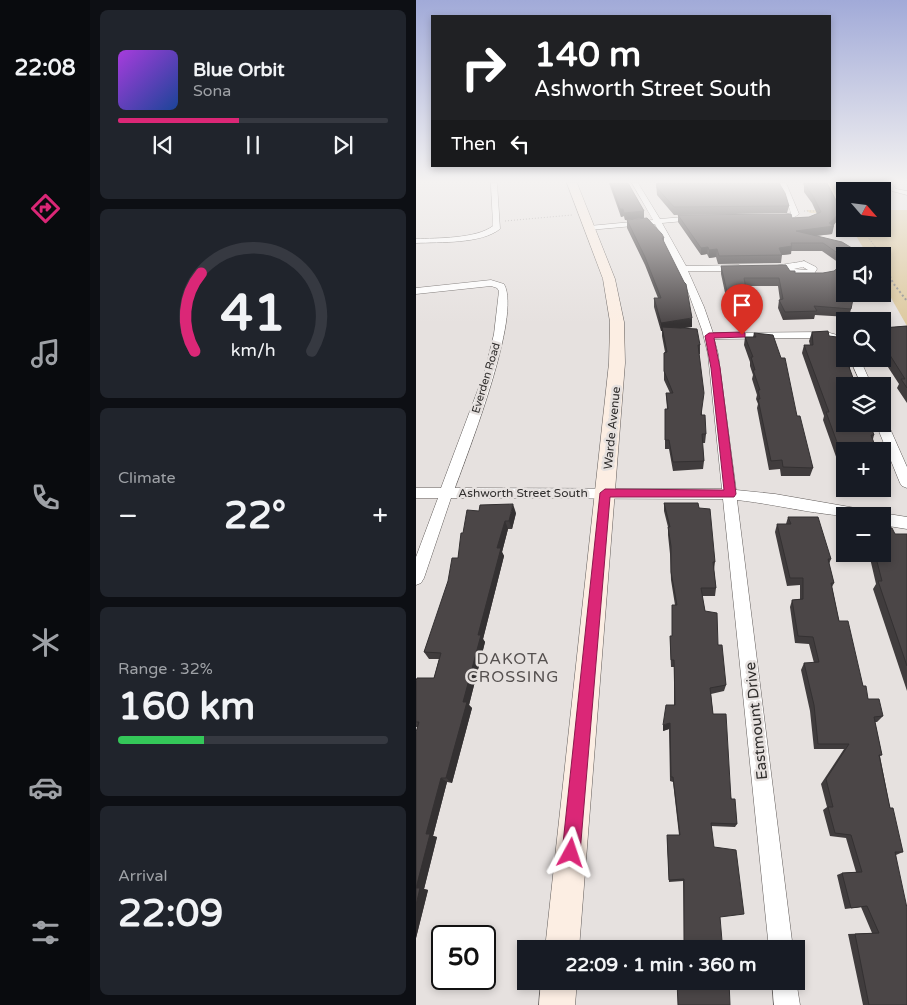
<!DOCTYPE html>
<meta charset="utf-8">
<style>
body{margin:0;font-family:"Varela Round",sans-serif;background:#20242c;color:#f1f3f6;height:100vh;display:flex;flex-direction:column;font-size:19px;white-space:nowrap}
*{box-sizing:border-box;margin:0}
p{font-size:16px;color:#9ea1a6}
.icon{flex:none;width:28px;height:28px;fill:none;stroke:currentColor;stroke-width:2;stroke-linecap:round;stroke-linejoin:round}
.map{position:relative;flex:1;overflow:hidden}
.drawer{display:flex;flex-direction:column;gap:10px;padding:10px;background:#0d0f14;width:326px}
.drawer>*{flex:none}
.hud{position:absolute;left:15px;top:15px;width:400px;height:152px;border-radius:0px;box-shadow:0 2px 8px #0003;background:#202124;color:#fff;overflow:hidden}
.needle{width:32px;rotate:118deg}
.controls{position:absolute;left:420px;top:182px;display:grid;gap:10px}
.controls a{display:grid;place-items:center;width:55px;height:55px;border-radius:0px;background:#171b24;box-shadow:0 2px 8px #0003;font-size:25px}
.speed{position:absolute;left:15px;top:925px;display:flex;gap:10px;font-size:25px;font-weight:700;text-align:center}
.speed>*{display:grid;place-content:center;width:65px;height:65px;border-radius:50%;background:#171b24;box-shadow:0 2px 8px #0003;line-height:1}
.speed .limit{border:2px solid #111;border-radius:8px;background:#fff;color:#111}
.pin{position:absolute;display:grid;place-items:center;width:42px;height:42px;color:#fff;margin:-51px -21px;border-radius:50% 50% 50% 0;rotate:-45deg;box-shadow:0 0 5px #0007}
.pin .icon{rotate:45deg}
.me{position:absolute;width:55px;margin:-28px;rotate:5deg;stroke-linejoin:round;filter:drop-shadow(0 0 4px #0008)}
.turn{display:flex;align-items:center;gap:18px;height:105px;padding:0 20px;font-size:22px}
.turn .icon{width:65px;height:65px;stroke-width:2.5}
.turn b{display:block;font-size:35px;line-height:42px}
.then{display:flex;align-items:center;height:48px;padding:0 20px;background:#0003;gap:10px;font-size:19px}
.big{font-size:38px;font-weight:800;line-height:1.1}
.drawer .card{flex:1;display:flex;flex-direction:column;justify-content:center;gap:8px;min-width:0;padding:0 18px;border-radius:8px;background:#20242c}
.drawer .dial{align-items:center;gap:0}
.dial svg{height:130px;overflow:visible;fill:none;stroke:#363941;stroke-width:7;stroke-linecap:round;text-anchor:middle}
.dial text{fill:#f1f3f6;stroke:none}
.song{display:flex;align-items:center;gap:15px}
.cover{width:60px;height:60px;border-radius:8px;background:linear-gradient(135deg,hsl(280 70% 55%),hsl(220 70% 35%))}
.played{height:5px;border-radius:2px;background:linear-gradient(90deg,#db2777 45%,#363941 45%)}
.keys{display:flex;justify-content:space-around;direction:ltr}
.heat{display:flex;justify-content:space-between;align-items:center;font-size:28px;direction:ltr}
.charge{height:8px;border-radius:4px;background:linear-gradient(90deg,#34c759 32%,#363941 0)}
.trip{position:absolute;left:101px;top:940px;width:288px;height:50px;border-radius:0px;background:#171b24;box-shadow:0 2px 8px #0003;font-weight:800;line-height:50px;text-align:center}
main{display:flex;flex:1;min-height:0}
.tab-bar{display:flex;flex-direction:column;width:90px;justify-content:space-around;align-items:center;background:#090b0e;color:#9ea1a6}
.tab-bar .icon{width:35px;height:35px}
.tab-bar .active{color:#db2777}
.tab-bar b{font-size:22px;color:#f1f3f6}
.map>svg:first-child{display:block}
.green{fill:#ddc99e}
.lines{fill:none;stroke-linecap:round;stroke-linejoin:round}
.minor-casing{stroke:#625d5b;stroke-width:1}
.secondary-casing{stroke:#625d5b;stroke-width:1}
.path-far1{stroke:#93908e;stroke-width:1;stroke-dasharray:1 2;stroke-linecap:butt}
.path{stroke:#93908e;stroke-width:2;stroke-dasharray:2 2.5;stroke-linecap:butt}
.minor{fill:#fff;fill-rule:evenodd}
.secondary{fill:#fceee3;fill-rule:evenodd}
.wall{fill:#403c3d}
.shaded-wall{fill:#343132}
.building{fill:#4b4647;stroke:#343132}
.route{fill:#db2777;stroke:#8e194d}
.labels{text-anchor:middle;dominant-baseline:central;stroke-width:5;stroke-linejoin:round;paint-order:stroke}
.far-street-label{font-size:11px;fill:#302e2d;stroke:#e6e1df}
.street-label{font-size:12px;fill:#302e2d;stroke:#e6e1df}
.near-street-label{font-size:15px;fill:#302e2d;stroke:#e6e1df}
.near-neighbourhood-label{font-size:16px;letter-spacing:1px;fill:#55504f;stroke:#e6e1df}
</style>
<main>
<nav class="tab-bar">
<b>22:08</b>
<svg class="icon active" aria-label="directions" viewBox="0 0 24 24"><path d="M12 3l9 9-9 9-9-9zM9 14v-3h6M13 9l2 2-2 2"/></svg>
<svg class="icon" aria-label="music" viewBox="0 0 24 24"><path d="M9 18V5l10-2v13"/><circle cx="6" cy="18" r="3"/><circle cx="16" cy="16" r="3"/></svg>
<svg class="icon" aria-label="phone" viewBox="0 0 24 24"><path d="M5 4h4l2 5-3 2q2 4 5 5l2-3 5 2v4C11 20 4 13 5 4z"/></svg>
<svg class="icon" aria-label="climate" viewBox="0 0 24 24"><path d="M12 3v18M4 7l16 10M4 17L20 7"/></svg>
<svg class="icon" aria-label="car" viewBox="0 0 24 24"><path d="M5 17H2v-5l4-1 3-4h7l3 4 3 1v5h-3M9 17h6M6 11h13"/><circle cx="7" cy="17" r="2"/><circle cx="17" cy="17" r="2"/></svg>
<svg class="icon" aria-label="filters" viewBox="0 0 24 24"><path d="M4 7h16M4 17h16"/><circle cx="9" cy="7" r="2"/><circle cx="15" cy="17" r="2"/></svg>
</nav>
<section class="drawer">
<div class="card">
<div class="song"><i class="cover"></i><div><b>Blue Orbit</b><p>Sona</p></div></div>
<div class="played"></div>
<div class="keys"><svg class="icon" aria-label="previous" viewBox="0 0 24 24"><path d="M18 5L8 12l10 7zM5 5v14"/></svg><svg class="icon" aria-label="pause" viewBox="0 0 24 24"><path d="M8 5v14M16 5v14"/></svg><svg class="icon" aria-label="next" viewBox="0 0 24 24"><path d="M6 5l10 7-10 7zM19 5v14"/></svg></div>
</div>
<div class="card dial"><svg viewBox="0 0 100 80">
<path d="M14 69A42 42 0 1 1 86 69"/>
<path d="M14 69A42 42 0 0 1 18 21" stroke="#db2777"/>
<text x="50" y="56" font-size="32" font-weight="700">41</text>
<text x="50" y="72" font-size="11">km/h</text>
</svg></div>
<div class="card"><p>Climate</p>
<div class="heat"><a>−</a><b class="big">22°</b><a>+</a></div>
</div>
<div class="card"><p>Range · 32%</p><b class="big">160 km</b><div class="charge"></div></div>
<div class="card"><p>Arrival</p><b class="big">22:09</b></div>
</section>
<div class="map">
<svg width="491" height="1005" viewBox="0 0 491 1005">
<rect width="100%" height="100%" fill="#e6e1df"/>
<!-- green -->
<path class="green" d="M411,183H431L436,191H429V215L427,213H394L390,210H425Z
M466,210H491V326L466,282V256H452L436,229H466Z"/>
<g class="lines">
<defs>
<path id="minor" d="M75,183H81L84,229C65,244 24,242 0,243V239C21,238 60,239 77,226Z
M216,183H222L244,219L279,216L283,218L279,220L246,223L270,266L323,265L327,268L323,271H272L288,307L297,333L410,332L429,337V343L410,338L298,339L302,354L320,490L359,494L451,510L456,512L458,516C413,519 367,505 321,500L377,949H353L307,499L35,498L8,578L5,583L0,585V557L22,498H0V488H25L69,371L78,334L83,291L81,288L75,286L0,294V288L75,280L88,284C106,315 52,452 39,488L306,489L292,354L286,330L270,286L239,224L173,230L169,228L173,226L237,220Z
M364,183H370L383,214C375,220 363,223 354,218L375,213Z
M469,183H475L480,189L491,191V195L476,191Z
M388,261L400,267L401,269L398,274C388,276 357,273 350,268C353,266 381,263 388,261ZM387,267L392,270L378,269Z
M434,359H444L456,386H446Z
M466,420L472,424L491,467V488L486,486L484,483L460,424H466Z
M466,513L491,517V529L466,525V516H460Z
M356,981L380,980L384,1005H358Z"/>
<path id="secondary" d="M151,183H161L199,279L208,322L209,363L163,949H129L193,363L194,322L187,279Z
M125,981H161L159,1005H123Z"/>
</defs>
<!-- minor casing -->
<use href="#minor" class="minor-casing"/>
<!-- secondary casing -->
<use href="#secondary" class="secondary-casing"/>
<!-- path-far1 -->
<path class="path-far1" d="M420,183L429,192
M388,211H402
M89,221L156,215
M446,229L466,256
M466,258L473,273"/>
<!-- path -->
<path class="path" d="M472,272L477,283L491,301"/>
<!-- minor -->
<use href="#minor" class="minor"/>
<!-- secondary -->
<use href="#secondary" class="secondary"/>
</g>
<!-- wall -->
<path class="wall" d="M193,183H212L228,211V218L209,220L208,216L205,217Z
M240,183H363L373,206L371,213L258,215L241,195Z
M387,183H411L425,210L423,218L417,226L416,234L400,236L429,256V294L435,309L433,317L399,315L398,319L367,320L362,308L363,300H364L362,286H330L334,310L333,318L319,320V315L314,316L305,274V266L374,271L379,273H407L418,271L426,265L406,251H375V254L366,255L365,263L302,264L300,257L293,258L291,254L285,255L262,222V215L376,218L393,217L401,214L396,203L388,192V186Z
M211,220L248,238V242L276,327L264,328L284,345V354H283L286,415L290,434L289,443H286L288,461L287,469L257,471L253,449H249V409H251L250,393H254L248,380V353L249,352L246,336V331H245L238,307V298H242L229,265L211,228Z
M491,326V403L481,388L483,384L468,361L466,354V328Z
M396,332L413,336L434,367V370L458,435L457,439L429,451V482L407,420L408,416L386,353L388,345H394L393,341Z
M338,333L381,416L397,468L394,476H365L364,469L353,470L341,408L342,404L340,399L341,395L336,379L337,375L334,366V362L328,345L329,337H337Z
M466,464L470,472L466,479Z
M248,503L283,508L299,562L298,570L300,588L299,596H286L289,611L302,645L310,685L308,691L295,694L297,714L321,824L319,827L295,826L304,917L268,941L267,881L253,882L251,838L263,835L257,782L254,781L253,729L247,731L258,705V667H255L254,643V636H256V605H259L255,580L254,554L252,535V527L248,511Z
M100,513L96,529H92L86,552L88,556L67,639L69,642L53,705L56,708L36,783L31,782L17,836L21,837L8,889L12,890L0,938L1,727H0V681L18,678L23,659H13L8,652L42,558L47,533Z
M372,517L415,559L413,564L418,583L416,587L423,621L452,699L467,716L461,722H459L466,755L464,756L474,808L487,852L480,855L491,1005H447L432,934L456,933L445,907L429,909L421,875L426,873L440,872L430,838L414,836L407,810L411,807L405,784L428,749H398L394,711L385,670L388,663H398L393,644L379,643L374,607L376,600L384,599V585L371,586L359,532L361,524H370Z
M479,534H491V691L457,589L460,584L453,554H466Z"/>
<!-- shaded-wall -->
<path class="shaded-wall" d="M204,209H207L208,216L205,217Z
M425,210L423,218L417,226H418L416,234L378,238L380,231L413,223Z
M228,211V218L209,220L208,213Z
M376,246L375,254L366,255L363,248Z
M292,247L291,254L285,255V248Z
M301,249L300,257L293,258V250Z
M320,307L319,315L314,316L315,308Z
M334,310L333,318L319,320L320,312Z
M276,318V327L247,331L246,327V331H245V323Z
M97,504L100,513L96,529L93,521Z
M89,521L92,529L86,552L88,556L67,639L69,642L53,705L56,708L36,783L30,778L81,548Z
M254,723L253,729L247,731V725Z
M25,778L31,782L17,836L21,837L8,889L12,890L0,938V888L10,834Z"/>
<!-- building -->
<path class="building" d="M195,183H212L228,211L208,213L207,209H204Z
M241,183H363L369,193L373,206L258,207L241,188Z
M389,183H411L425,210L417,220L413,223L418,226L380,231L426,242L449,256H429V258L407,243H375L376,246L363,248L366,255L303,256L301,249L293,250L292,247L285,248L262,215L375,214L376,218L393,217L405,212L397,196L389,185Z
M231,218L246,234L248,238H246L268,282L270,284L276,318L245,323L238,298H245L229,257L211,220Z
M429,262V294H438L435,309L398,306L401,311L369,312L363,300L367,299L363,278H328L334,310L320,312V307L315,308L305,266L370,265L374,271H379V273H407L418,271Z
M491,326V388L485,379H489L472,352L466,334V328Z
M246,327L281,329L284,345H282L288,393L285,415H289L290,434H286L288,461L257,462L253,440H249V409H252L250,393H257L248,371V353L251,352Z
M412,331L413,336L421,337L429,354V359H431L434,367H433L440,386H429V424H454L458,435H455L461,451H429V464L410,412H413L388,345H397L396,332Z
M338,333L357,335L365,358H369L381,416H384L397,468L367,467L366,460L355,461L342,399H344L342,390H344L337,370H339L335,357H337L329,337H340Z
M466,464L470,472H466Z
M248,503H282L283,508L294,509L299,562H297L300,588H285L289,611L301,613L302,645H306L310,685L294,688L297,714H310L315,799H319L321,824L295,823L298,847L320,850L328,914L304,917L306,941H268V879L253,880L251,835H264L257,777H255L254,723L247,725L250,705H259L258,660H255L254,636H256V605H261L255,572V546L252,527H254Z
M97,504L93,521H89L81,548H85L62,635H65L47,702H51L38,749L30,778H25L10,834H14L0,888H4L0,905V732L3,722H0V681L1,678H18L25,653L8,652L32,581L36,558H42L45,533H47L51,510L63,511L64,505Z
M372,517H402L415,559H412L418,583H415L423,621H432L447,686H450L452,699H463L467,716L458,717L466,755H463L474,808H477L487,852H479L491,908V1005H453L439,934L463,933L451,906L435,908L426,873L446,872L435,835L419,833L412,807H417L410,779L433,744H402L398,705L388,663L403,662L397,637L382,636L376,600L387,599V578H374L361,524H375Z
M466,527L476,528L479,534H491V666L462,581H466L459,554H466Z
M261,981H313L314,1005H262Z"/>
<!-- sky -->
<linearGradient id="sky" x2="0" y2="1"><stop stop-color="#a1aad8"/><stop offset="0.56" stop-color="#f4f2f1"/><stop offset="1" stop-color="#f4f2f1" stop-opacity="0"/></linearGradient>
<rect width="491" height="324" fill="url(#sky)"/>
<!-- route -->
<path class="route" d="M326,332L329,333V337L298,338L304,368L320,494L318,497H194L164,853L162,859L155,862L149,859L146,853L184,493L189,489L308,490L295,368L289,336L293,333Z"/>
<g class="labels">
<!-- far-street labels -->
<g class="far-street-label">
<text transform="translate(70 378) rotate(-73)">Everden Road</text>
</g>
<!-- street labels -->
<g class="street-label">
<text transform="translate(196 428) rotate(-84)">Warde Avenue</text>
<text x="107" y="493">Ashworth Street South</text>
</g>
<!-- near-street labels -->
<g class="near-street-label">
<text transform="translate(340 721) rotate(-96)">Eastmount Drive</text>
</g>
<!-- near-neighbourhood labels -->
<g class="near-neighbourhood-label">
<text x="97" y="659">DAKOTA<tspan x="97" dy="18">CROSSING</tspan></text>
</g>
</g>
</svg>
<div class="controls">
<a><svg class="needle" viewBox="-14 -14 28 28"><path d="M0-13l5 13h-10z" fill="#e53935"/><path d="M0 13l5-13h-10z" fill="#9ea1a6"/></svg></a>
<a><svg class="icon" aria-label="sound" viewBox="0 0 24 24"><path d="M4 9h4l5-4v14l-5-4H4zM17 9q2 3 0 6"/></svg></a>
<a><svg class="icon" aria-label="search" viewBox="0 0 24 24"><circle cx="10" cy="10" r="6"/><path d="M15 15l6 6"/></svg></a>
<a><svg class="icon" aria-label="layers" viewBox="0 0 24 24"><path d="M12 4l9 5-9 5-9-5zM3 14l9 5 9-5"/></svg></a>
<a>+</a>
<a>−</a>
</div>
<div class="speed"><div class="limit">50</div></div>
<div class="pin" style="left:326px;top:335px;background:#d93025"><svg class="icon" aria-label="arrive" viewBox="0 0 24 24"><path d="M6 21V4h12l-3 4 3 4H6"/></svg></div>
<svg class="me" style="left:155px;top:853px" viewBox="-20 -20 40 40"><path d="M0-17L14 15 0 8-14 15z" fill="#db2777" stroke="#fff" stroke-width="4"/></svg>
<div class="trip">22:09 · 1 min · 360 m</div>
<div class="hud">
<div class="turn"><svg class="icon" aria-label="right" viewBox="0 0 24 24"><path d="M7 20v-9h11M14 6l5 5-5 5"/></svg><div><b>140 m</b>Ashworth Street South</div></div>
<div class="then">Then<svg class="icon" aria-label="left" viewBox="0 0 24 24"><path d="M17 20v-9H6M10 6l-5 5 5 5"/></svg></div>
</div>
</div>
</main>
